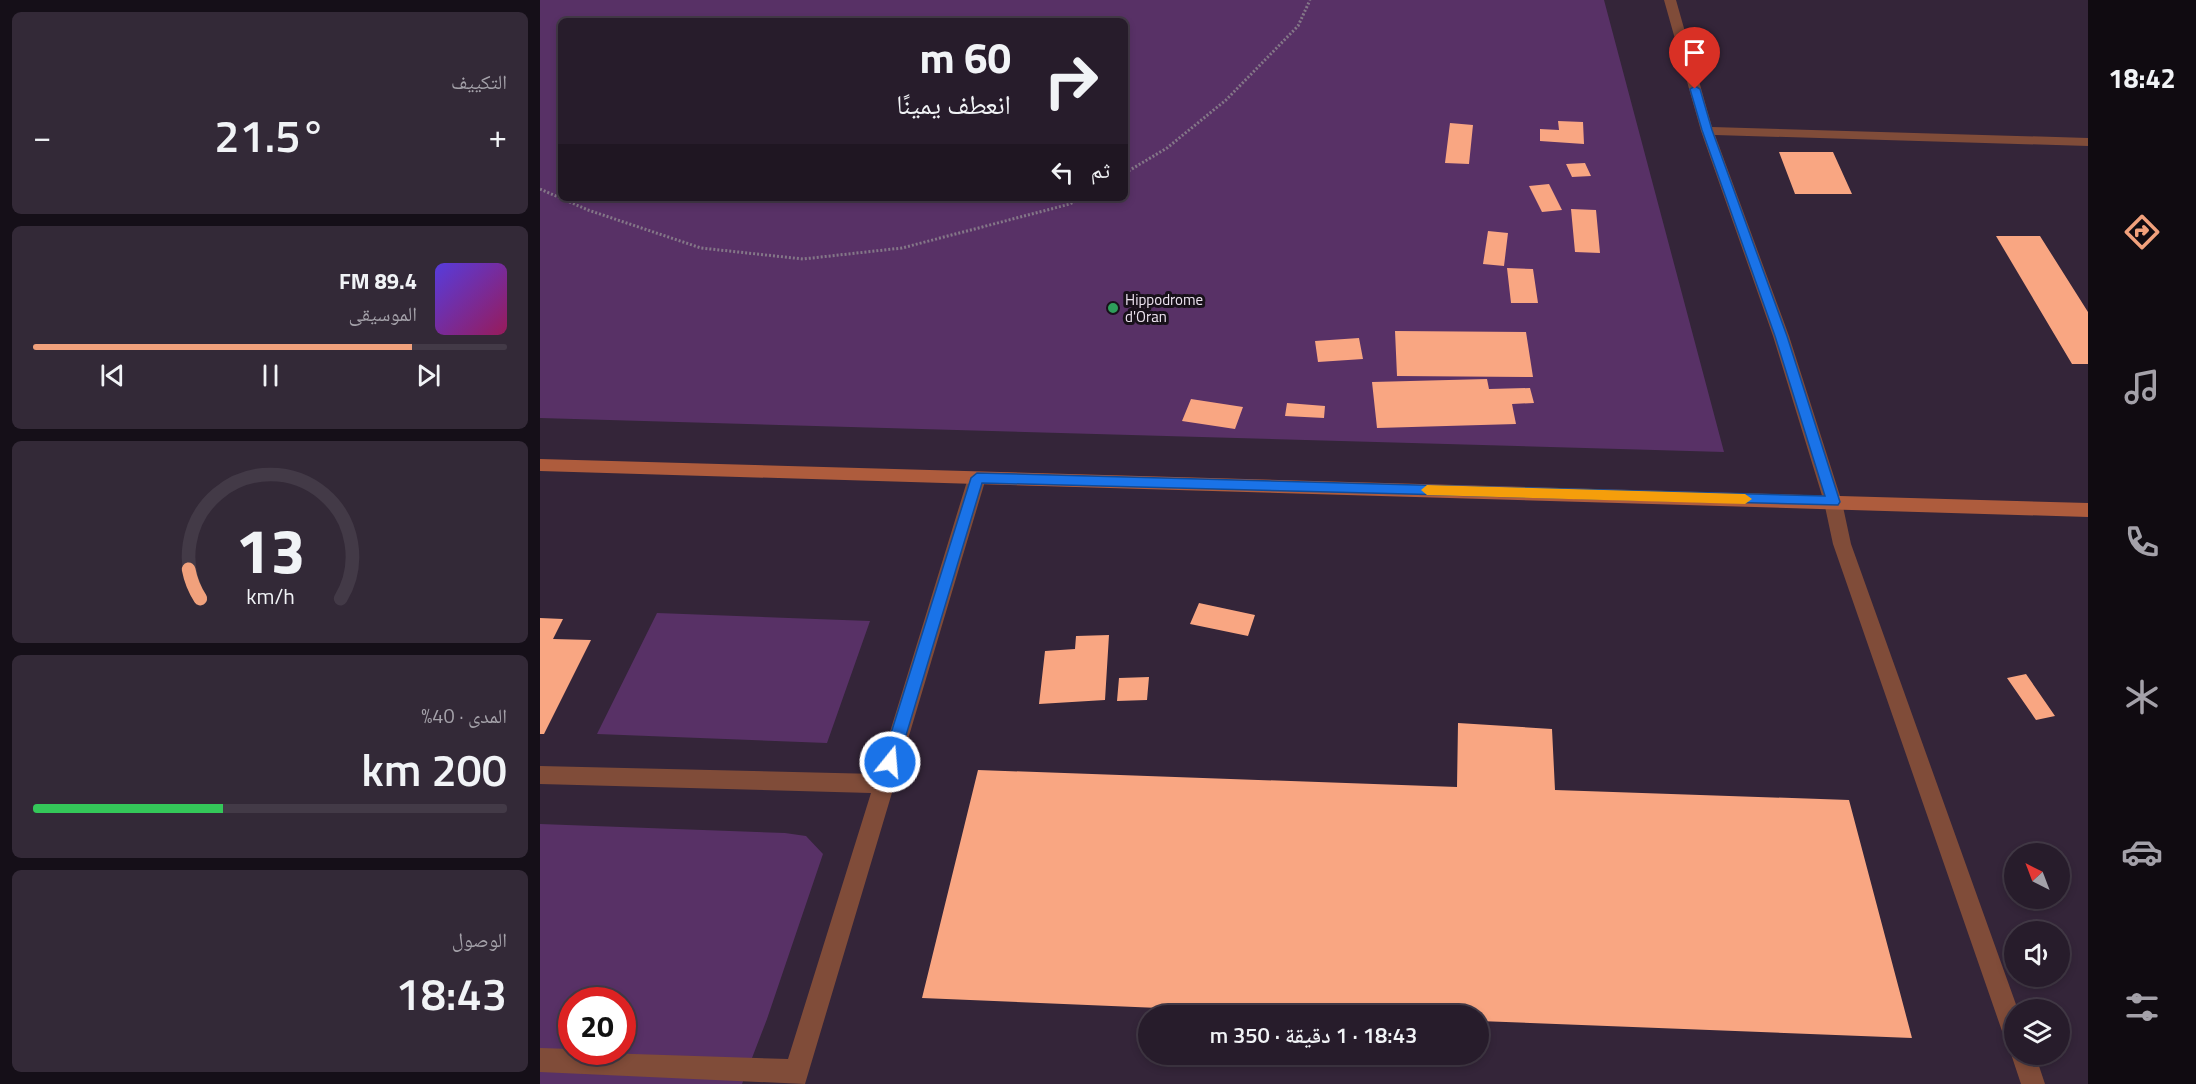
<!DOCTYPE html>
<html lang="ar">
<meta charset="utf-8">
<style>
body{margin:0;font-family:"Titillium Web","Noto Naskh Arabic",sans-serif;background:#332937;color:#f1f3f6;direction:rtl;height:100vh;display:flex;flex-direction:column;font-size:22px;white-space:nowrap}
*{box-sizing:border-box;margin:0}
p{font-size:20px;color:#a4a1a9}
.icon{flex:none;width:33px;height:33px;fill:none;stroke:currentColor;stroke-width:2;stroke-linecap:round;stroke-linejoin:round}
.map{position:relative;flex:1;overflow:hidden;direction:ltr}
.sheet{display:flex;flex-direction:column;gap:12px;padding:12px;background:#150f18;width:540px}
.sheet>*{flex:none}
.hud{position:absolute;left:18px;top:18px;width:570px;height:183px;border-radius:9px;box-shadow:0 3px 9px #0003,0 0 0 2px #433a47;direction:rtl;background:#271c2b;color:#f1f3f6;overflow:hidden}
.needle{width:39px;rotate:318deg}
.buttons{position:absolute;left:1464px;top:843px;display:grid;gap:12px}
.buttons a{display:grid;place-items:center;width:66px;height:66px;border-radius:50%;background:#271c2b;box-shadow:0 3px 9px #0003,0 0 0 2px #433a47;font-size:30px}
.speed{position:absolute;left:18px;top:987px;display:flex;gap:12px;font-size:30px;font-weight:700;text-align:center}
.speed>*{display:grid;place-content:center;width:78px;height:78px;border-radius:50%;background:#271c2b;box-shadow:0 3px 9px #0003,0 0 0 2px #433a47;line-height:1}
.speed .limit{border:9px solid #d22;background:#fff;color:#111}
.pin{position:absolute;display:grid;place-items:center;width:51px;height:51px;color:#fff;margin:-62px -26px;border-radius:50% 50% 50% 0;rotate:-45deg;box-shadow:0 0 6px #0007}
.pin .icon{rotate:45deg}
.me{position:absolute;width:66px;margin:-33px;rotate:17deg;stroke-linejoin:round;filter:drop-shadow(0 0 4px #0008)}
.turn{display:flex;align-items:center;gap:21px;height:126px;padding:0 18px;font-size:27px}
.turn .icon{width:78px;height:78px;stroke-width:2.5}
.turn b{display:block;font-size:42px;line-height:51px}
.then{display:flex;align-items:center;height:57px;padding:0 18px;background:#0003;gap:12px;font-size:22px}
.big{font-size:45px;font-weight:600;line-height:1.1}
.sheet .card{flex:1;display:flex;flex-direction:column;justify-content:center;gap:9px;min-width:0;padding:0 21px;border-radius:9px;background:#332937}
.sheet .dial{align-items:center;gap:0}
.dial svg{height:156px;overflow:visible;fill:none;stroke:#433a47;stroke-width:7;stroke-linecap:round;text-anchor:middle}
.dial text{fill:#f1f3f6;stroke:none}
.song{display:flex;align-items:center;gap:18px}
.cover{width:72px;height:72px;border-radius:9px;background:linear-gradient(135deg,hsl(250 70% 55%),hsl(330 70% 35%))}
.played{height:6px;border-radius:3px;background:linear-gradient(90deg,#f1a17c 80%,#433a47 80%)}
.keys{display:flex;justify-content:space-around;direction:ltr}
.heat{display:flex;justify-content:space-between;align-items:center;font-size:33px;direction:ltr}
.charge{height:9px;border-radius:4px;background:linear-gradient(90deg,#34c759 40%,#433a47 0)}
.trip{position:absolute;left:598px;top:1005px;width:351px;height:60px;border-radius:30px;background:#271c2b;box-shadow:0 3px 9px #0003,0 0 0 2px #433a47;font-weight:600;line-height:60px;text-align:center;direction:rtl}
main{display:flex;flex:1;min-height:0}
.dock{display:flex;flex-direction:column;width:108px;justify-content:space-around;align-items:center;background:#100b11;color:#a4a1a9}
.dock .icon{width:42px;height:42px}
.dock .on{color:#f1a17c}
.dock b{font-size:27px;color:#f1f3f6}
.map>svg:first-child{display:block}
.green{fill:#583166;fill-rule:evenodd}
.building{fill:#f9a682}
.lines{fill:none;stroke-linecap:round;stroke-linejoin:round}
.path{stroke:#847788;stroke-width:3;stroke-dasharray:2 2;stroke-linecap:butt}
.service{fill:#804c39;fill-rule:evenodd}
.minor{fill:#804c39;fill-rule:evenodd}
.secondary{fill:#ae5c3d;fill-rule:evenodd}
.route{fill:#1a73e8;stroke:#114b97;stroke-width:1.5}
.slow{fill:#f59e0b}
.leisure-dot{fill:#2e9e5b;stroke:#18111a;stroke-width:2}
.labels{text-anchor:middle;dominant-baseline:central;stroke-width:6;stroke-linejoin:round;paint-order:stroke}
.poi-label{font-size:15px;fill:#eee4f1;stroke:#18111a;text-anchor:start}
</style>
<main>
<nav class="dock">
<b>18:42</b>
<svg class="icon on" aria-label="directions" viewBox="0 0 24 24"><path d="M12 3l9 9-9 9-9-9zM9 14v-3h6M13 9l2 2-2 2"/></svg>
<svg class="icon" aria-label="music" viewBox="0 0 24 24"><path d="M9 18V5l10-2v13"/><circle cx="6" cy="18" r="3"/><circle cx="16" cy="16" r="3"/></svg>
<svg class="icon" aria-label="phone" viewBox="0 0 24 24"><path d="M5 4h4l2 5-3 2q2 4 5 5l2-3 5 2v4C11 20 4 13 5 4z"/></svg>
<svg class="icon" aria-label="climate" viewBox="0 0 24 24"><path d="M12 3v18M4 7l16 10M4 17L20 7"/></svg>
<svg class="icon" aria-label="car" viewBox="0 0 24 24"><path d="M5 17H2v-5l4-1 3-4h7l3 4 3 1v5h-3M9 17h6M6 11h13"/><circle cx="7" cy="17" r="2"/><circle cx="17" cy="17" r="2"/></svg>
<svg class="icon" aria-label="filters" viewBox="0 0 24 24"><path d="M4 7h16M4 17h16"/><circle cx="9" cy="7" r="2"/><circle cx="15" cy="17" r="2"/></svg>
</nav>
<div class="map">
<svg width="1548" height="1084" viewBox="0 0 1548 1084">
<rect width="100%" height="100%" fill="#342539"/>
<!-- green -->
<path class="green" d="M0,0H1064L1184,452L0,418ZM21,21H585V198H21Z
M117,613L330,621L287,743L57,734Z
M0,824L245,833L266,836L283,854L227,1019L202,1084H0ZM32,1000H82V1052H32Z"/>
<!-- building -->
<path class="building" d="M1018,121L1043,122L1044,144L1000,141V129L1019,130Z
M910,123L933,125L929,164L905,163Z
M1239,152H1293L1312,194H1255Z
M1045,163L1051,176L1032,177L1026,164Z
M1009,184L1022,210L1002,212L989,186Z
M1031,209L1056,210L1060,253L1035,252Z
M948,231L968,233L964,266L943,264Z
M1456,236H1500L1548,312V364H1532Z
M967,268L993,269L998,303H971Z
M855,331L986,332L993,377L857,376Z
M819,338L823,359L778,362L775,341Z
M947,379L949,389L990,388L994,403L972,404L976,424L837,428L832,382Z
M651,399L703,407L695,429L642,421Z
M747,403L785,406L784,418L745,416Z
M659,603L715,615L708,636L650,624Z
M0,618L23,619L13,639L51,640L4,734H0Z
M569,635L565,700L499,704L505,651L535,649L536,636Z
M1486,674L1515,716L1496,720L1467,678Z
M609,677L607,700L577,701L579,678Z
M918,723L1012,729L1015,790L1309,800L1372,1038L939,1021V1016H807L382,998L438,770L917,787Z"/>
<g class="lines">
<!-- path -->
<path class="path" d="M585,173L627,148L686,100L758,26L770,0
M0,189L48,210L161,248L263,259L362,248L530,204L541,198"/>
<!-- service -->
<path class="service" d="M1124,0H1136L1172,127L1548,138V146L1175,135L1249,336L1302,502L1299,507L1293,509L1287,507L1284,502L1233,336L1161,131Z
M437,472L443,473L446,478L265,1084L0,1072V1048L32,1049V1052L248,1059L331,793L0,784V766L337,774L428,478L431,473Z"/>
<!-- minor -->
<path class="minor" d="M1293,495L1299,497L1302,502L1311,544L1478,1010H1474V1043L1466,1039L1462,1031L1293,544L1284,502L1287,497Z
M1474,1045V1054H1495L1505,1084H1481L1471,1054Z"/>
<!-- secondary -->
<path class="secondary" d="M0,459L1548,503V517L0,471Z"/>
</g>
<!-- route -->
<path class="route" d="M1155,86L1160,89L1172,130L1247,336L1300,502L1298,505L442,483L358,762L356,767L350,769L345,767L342,762L431,478L437,473L1285,496L1235,336L1162,130L1150,89Z"/>
<!-- slow -->
<path class="slow" d="M887,485L1205,494L1212,499L1205,504L887,495L881,490Z"/>
<!-- markers -->
<circle class="leisure-dot" cx="573" cy="308" r="6"/>
<g class="labels">
<!-- poi labels -->
<g class="poi-label">
<text x="585" y="299">Hippodrome<tspan x="585" dy="17">d'Oran</tspan></text>
</g>
</g>
</svg>
<div class="buttons">
<a><svg class="needle" viewBox="-14 -14 28 28"><path d="M0-13l5 13h-10z" fill="#e53935"/><path d="M0 13l5-13h-10z" fill="#a4a1a9"/></svg></a>
<a><svg class="icon" aria-label="sound" viewBox="0 0 24 24"><path d="M4 9h4l5-4v14l-5-4H4zM17 9q2 3 0 6"/></svg></a>
<a><svg class="icon" aria-label="layers" viewBox="0 0 24 24"><path d="M12 4l9 5-9 5-9-5zM3 14l9 5 9-5"/></svg></a>
</div>
<div class="speed"><div class="limit">20</div></div>
<div class="pin" style="left:1155px;top:89px;background:#d93025"><svg class="icon" aria-label="arrive" viewBox="0 0 24 24"><path d="M6 21V4h12l-3 4 3 4H6"/></svg></div>
<svg class="me" style="left:350px;top:762px" viewBox="-20 -20 40 40"><circle r="17" fill="#1a73e8" stroke="#fff" stroke-width="3"/><path d="M0-11L8 9 0 5-8 9z" fill="#fff"/></svg>
<div class="trip">18:43 · 1 دقيقة · 350 m</div>
<div class="hud">
<div class="turn"><svg class="icon" aria-label="right" viewBox="0 0 24 24"><path d="M7 20v-9h11M14 6l5 5-5 5"/></svg><div><b>60 m</b>انعطف يمينًا</div></div>
<div class="then">ثم<svg class="icon" aria-label="left" viewBox="0 0 24 24"><path d="M17 20v-9H6M10 6l-5 5 5 5"/></svg></div>
</div>
</div>
<section class="sheet">
<div class="card"><p>التكييف</p>
<div class="heat"><a>−</a><b class="big">21.5°</b><a>+</a></div>
</div>
<div class="card">
<div class="song"><i class="cover"></i><div><b>89.4 FM</b><p>الموسيقى</p></div></div>
<div class="played"></div>
<div class="keys"><svg class="icon" aria-label="previous" viewBox="0 0 24 24"><path d="M18 5L8 12l10 7zM5 5v14"/></svg><svg class="icon" aria-label="pause" viewBox="0 0 24 24"><path d="M8 5v14M16 5v14"/></svg><svg class="icon" aria-label="next" viewBox="0 0 24 24"><path d="M6 5l10 7-10 7zM19 5v14"/></svg></div>
</div>
<div class="card dial"><svg viewBox="0 0 100 80">
<path d="M14 69A42 42 0 1 1 86 69"/>
<path d="M14 69A42 42 0 0 1 8 54" stroke="#f1a17c"/>
<text x="50" y="56" font-size="32" font-weight="700">13</text>
<text x="50" y="72" font-size="11">km/h</text>
</svg></div>
<div class="card"><p>المدى · 40%</p><b class="big">200 km</b><div class="charge"></div></div>
<div class="card"><p>الوصول</p><b class="big">18:43</b></div>
</section>
</main>
